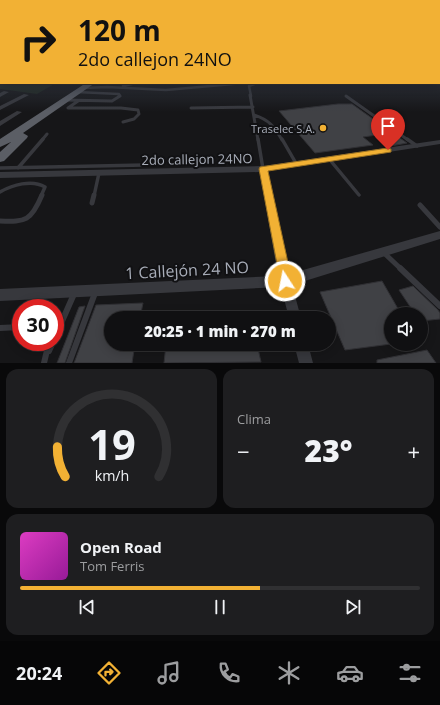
<!DOCTYPE html>
<html lang="es">
<meta charset="utf-8">
<style>
body{margin:0;font-family:"Open Sans",sans-serif;background:#1e1e20;color:#f1f3f6;height:100vh;display:flex;flex-direction:column;font-size:15px;white-space:nowrap}
*{box-sizing:border-box;margin:0}
p{font-size:13px;color:#9c9d9f}
.icon{flex:none;width:22px;height:22px;fill:none;stroke:currentColor;stroke-width:2;stroke-linecap:round;stroke-linejoin:round}
.map{position:relative;height:363px;overflow:hidden}
.drawer{display:flex;flex-direction:column;gap:6px;padding:6px;background:#09090a;flex:1}
.drawer>*{flex:none}
.hud{position:absolute;left:0px;top:0px;width:440px;height:84px;box-shadow:0 2px 10px #0003,0 0 0 1px #303032;background:#f2b134;color:#111;overflow:hidden}
.buttons{position:absolute;left:384px;top:307px;display:grid;gap:8px}
.buttons a{display:grid;place-items:center;width:44px;height:44px;border-radius:50%;background:#101012;box-shadow:0 2px 10px #0003,0 0 0 1px #303032;font-size:20px}
.speed{position:absolute;left:12px;top:299px;display:flex;gap:8px;font-size:20px;font-weight:700;text-align:center}
.speed>*{display:grid;place-content:center;width:52px;height:52px;border-radius:50%;background:#101012;box-shadow:0 2px 10px #0003,0 0 0 1px #303032;line-height:1}
.speed .limit{border:6px solid #d22;background:#fff;color:#111}
.pin{position:absolute;display:grid;place-items:center;width:34px;height:34px;color:#fff;margin:-41px -17px;border-radius:50% 50% 50% 0;rotate:-45deg;box-shadow:0 0 4px #0007}
.pin .icon{rotate:45deg}
.me{position:absolute;width:44px;margin:-22px;rotate:349deg;stroke-linejoin:round;filter:drop-shadow(0 0 3px #0008)}
.turn{display:flex;align-items:center;gap:14px;height:84px;padding:0 12px;font-size:18px}
.turn .icon{width:52px;height:52px;stroke-width:2.5}
.turn b{display:block;font-size:28px;line-height:34px}
.big{font-size:30px;font-weight:800;line-height:1.1}
.drawer .card{flex:1;display:flex;flex-direction:column;justify-content:center;gap:6px;min-width:0;padding:0 14px;border-radius:12px;background:#1e1e20}
.drawer .dial{align-items:center;gap:0}
.dial svg{height:104px;overflow:visible;fill:none;stroke:#303032;stroke-width:7;stroke-linecap:round;text-anchor:middle}
.dial text{fill:#f1f3f6;stroke:none}
.song{display:flex;align-items:center;gap:12px}
.cover{width:48px;height:48px;border-radius:6px;background:linear-gradient(135deg,hsl(310 70% 55%),hsl(300 70% 35%))}
.played{height:4px;border-radius:2px;background:linear-gradient(90deg,#f2b134 60%,#303032 60%)}
.keys{display:flex;justify-content:space-around;direction:ltr}
.heat{display:flex;justify-content:space-between;align-items:center;font-size:22px;direction:ltr}
.drawer .tiles{flex:1;display:grid;gap:6px;grid-template-columns:1fr 1fr}
.card:last-child{grid-column:span 2}
.trip{position:absolute;left:104px;top:311px;width:232px;height:40px;border-radius:20px;background:#101012;box-shadow:0 2px 10px #0003,0 0 0 1px #303032;font-weight:800;line-height:40px;text-align:center}
.menu{display:flex;height:64px;justify-content:space-around;align-items:center;background:#060607;color:#9c9d9f}
.menu .icon{width:28px;height:28px}
.menu .selected{color:#f2b134}
.menu b{font-size:18px;color:#f1f3f6}
.map>svg:first-child{display:block}
.green{fill:#1e261f}
.building{fill:#404145;stroke:#303034}
.lines{fill:none;stroke-linecap:round;stroke-linejoin:round}
.service-far4{stroke:#37383d;stroke-width:2.5}
.service-far3{stroke:#37383d;stroke-width:3}
.service-far2{stroke:#37383d;stroke-width:3.5}
.service-far1{stroke:#37383d;stroke-width:5}
.service{stroke:#37383d;stroke-width:6}
.minor{fill:#37383d;fill-rule:evenodd}
.trunk{fill:#5b5e65;fill-rule:evenodd}
.route{fill:#f2b134;stroke:#9d7322}
.poi-dot{fill:#f2b134;stroke:#111113;stroke-width:1.5}
.labels{text-anchor:middle;dominant-baseline:central;stroke-width:4;stroke-linejoin:round;paint-order:stroke}
.far-poi-label{font-size:11px;fill:#a8adb8;stroke:#111113;text-anchor:end}
.street-label{font-size:13px;fill:#a8adb8;stroke:#111113}
.near-street-label{font-size:16px;fill:#a8adb8;stroke:#111113}
</style>
<div class="map">
<svg width="440" height="363" viewBox="0 0 440 363">
<rect width="100%" height="100%" fill="#161618"/>
<!-- green -->
<path class="green" d="M2,83H56L37,94L0,89V84Z"/>
<!-- building -->
<path class="building" d="M338,104H352L407,143L391,146L377,135L363,137L373,145L315,153L279,111Z
M382,281L401,314H391V344L345,350L320,292Z
M413,286L438,310L440,313V319L421,321V314H415L399,290Z
M143,303L140,318H111V344H135L132,363H74L96,305Z
M85,306L65,363H57L79,307Z
M166,344H257L261,362L164,363Z
M427,350L436,363H377V360Z"/>
<g class="lines">
<!-- service-far4 -->
<path class="service-far4" d="M123,86L136,83
M84,88L107,87L166,90L244,83
M77,92L119,94L120,96
M251,96L249,86L257,83"/>
<!-- service-far3 -->
<path class="service-far3" d="M250,95L258,140
M346,96L408,140
M66,100L112,101L120,96L119,95
M78,101L68,108H121L138,110L139,114L134,119L123,122
M191,108L253,107
M254,115C269,120 274,126 282,140
M42,140L47,134"/>
<!-- service-far2 -->
<path class="service-far2" d="M258,139L263,169
M282,139L297,165
M407,139L417,146
M330,160L359,195
M0,168L144,165
M18,168L43,139
M0,192C12,185 32,179 45,187L41,196
M94,196L99,173"/>
<!-- service-far1 -->
<path class="service-far1" d="M92,203L94,195
M420,205L440,227
M0,221C26,222 31,221 42,195
M383,252L401,269"/>
<!-- service -->
<path class="service" d="M400,268L440,306
M0,328L21,327
M55,337L74,294
M49,351L53,342
M44,363L49,342
M69,363L95,293"/>
<!-- minor -->
<path class="minor" d="M439,69H440V71H439Z
M4,91L9,92L0,97V93Z
M24,94L29,95L0,110V106Z
M17,111L22,112L0,126V121Z
M440,140V144L267,171L289,274L440,231V239L292,285L301,318H289L281,287L0,301V289L278,276L260,172L0,178V172L263,166Z
M294,344H308L313,363H299Z"/>
<!-- trunk -->
<path class="trunk" d="M86,83H95L23,133L28,136L27,138L4,161L0,162V152L11,142L0,147V139Z"/>
</g>
<!-- sky -->
<linearGradient id="sky" x2="0" y2="1"><stop stop-color="#0c0c0d"/><stop offset="0.54" stop-color="#363c48"/><stop offset="1" stop-color="#363c48" stop-opacity="0"/></linearGradient>
<rect width="440" height="112" fill="url(#sky)"/>
<!-- route -->
<path class="route" d="M388,148L391,149V152L268,171L292,281L290,285L285,287L281,285L259,169L260,167Z"/>
<!-- markers -->
<circle class="poi-dot" cx="323" cy="128" r="4"/>
<g class="labels">
<!-- far-poi labels -->
<g class="far-poi-label">
<text x="315" y="128">Traselec S.A.</text>
</g>
<!-- street labels -->
<g class="street-label">
<text transform="translate(197 159) rotate(-1)">2do callejon 24NO</text>
</g>
<!-- near-street labels -->
<g class="near-street-label">
<text transform="translate(187 270) rotate(-3)">1 Callejón 24 NO</text>
</g>
</g>
</svg>
<div class="buttons">
<a><svg class="icon" aria-label="sound" viewBox="0 0 24 24"><path d="M4 9h4l5-4v14l-5-4H4zM17 9q2 3 0 6"/></svg></a>
</div>
<div class="speed"><div class="limit">30</div></div>
<div class="pin" style="left:388px;top:150px;background:#d93025"><svg class="icon" aria-label="arrive" viewBox="0 0 24 24"><path d="M6 21V4h12l-3 4 3 4H6"/></svg></div>
<svg class="me" style="left:285px;top:281px" viewBox="-20 -20 40 40"><circle r="17" fill="#f2b134" stroke="#fff" stroke-width="3"/><path d="M0-11L8 9 0 5-8 9z" fill="#fff"/></svg>
<div class="trip">20:25 · 1 min · 270 m</div>
<div class="hud">
<div class="turn"><svg class="icon" aria-label="right" viewBox="0 0 24 24"><path d="M7 20v-9h11M14 6l5 5-5 5"/></svg><div><b>120 m</b>2do callejon 24NO</div></div>
</div>
</div>
<section class="drawer">
<div class="tiles">
<div class="card dial"><svg viewBox="0 0 100 80">
<path d="M14 69A42 42 0 1 1 86 69"/>
<path d="M14 69A42 42 0 0 1 8 46" stroke="#f2b134"/>
<text x="50" y="56" font-size="32" font-weight="700">19</text>
<text x="50" y="72" font-size="11">km/h</text>
</svg></div>
<div class="card"><p>Clima</p>
<div class="heat"><a>−</a><b class="big">23°</b><a>+</a></div>
</div>
<div class="card">
<div class="song"><i class="cover"></i><div><b>Open Road</b><p>Tom Ferris</p></div></div>
<div class="played"></div>
<div class="keys"><svg class="icon" aria-label="previous" viewBox="0 0 24 24"><path d="M18 5L8 12l10 7zM5 5v14"/></svg><svg class="icon" aria-label="pause" viewBox="0 0 24 24"><path d="M8 5v14M16 5v14"/></svg><svg class="icon" aria-label="next" viewBox="0 0 24 24"><path d="M6 5l10 7-10 7zM19 5v14"/></svg></div>
</div>
</div>
</section>
<nav class="menu">
<b>20:24</b>
<svg class="icon selected" aria-label="directions" viewBox="0 0 24 24"><path d="M12 3l9 9-9 9-9-9zM9 14v-3h6M13 9l2 2-2 2"/></svg>
<svg class="icon" aria-label="music" viewBox="0 0 24 24"><path d="M9 18V5l10-2v13"/><circle cx="6" cy="18" r="3"/><circle cx="16" cy="16" r="3"/></svg>
<svg class="icon" aria-label="phone" viewBox="0 0 24 24"><path d="M5 4h4l2 5-3 2q2 4 5 5l2-3 5 2v4C11 20 4 13 5 4z"/></svg>
<svg class="icon" aria-label="climate" viewBox="0 0 24 24"><path d="M12 3v18M4 7l16 10M4 17L20 7"/></svg>
<svg class="icon" aria-label="car" viewBox="0 0 24 24"><path d="M5 17H2v-5l4-1 3-4h7l3 4 3 1v5h-3M9 17h6M6 11h13"/><circle cx="7" cy="17" r="2"/><circle cx="17" cy="17" r="2"/></svg>
<svg class="icon" aria-label="filters" viewBox="0 0 24 24"><path d="M4 7h16M4 17h16"/><circle cx="9" cy="7" r="2"/><circle cx="15" cy="17" r="2"/></svg>
</nav>
